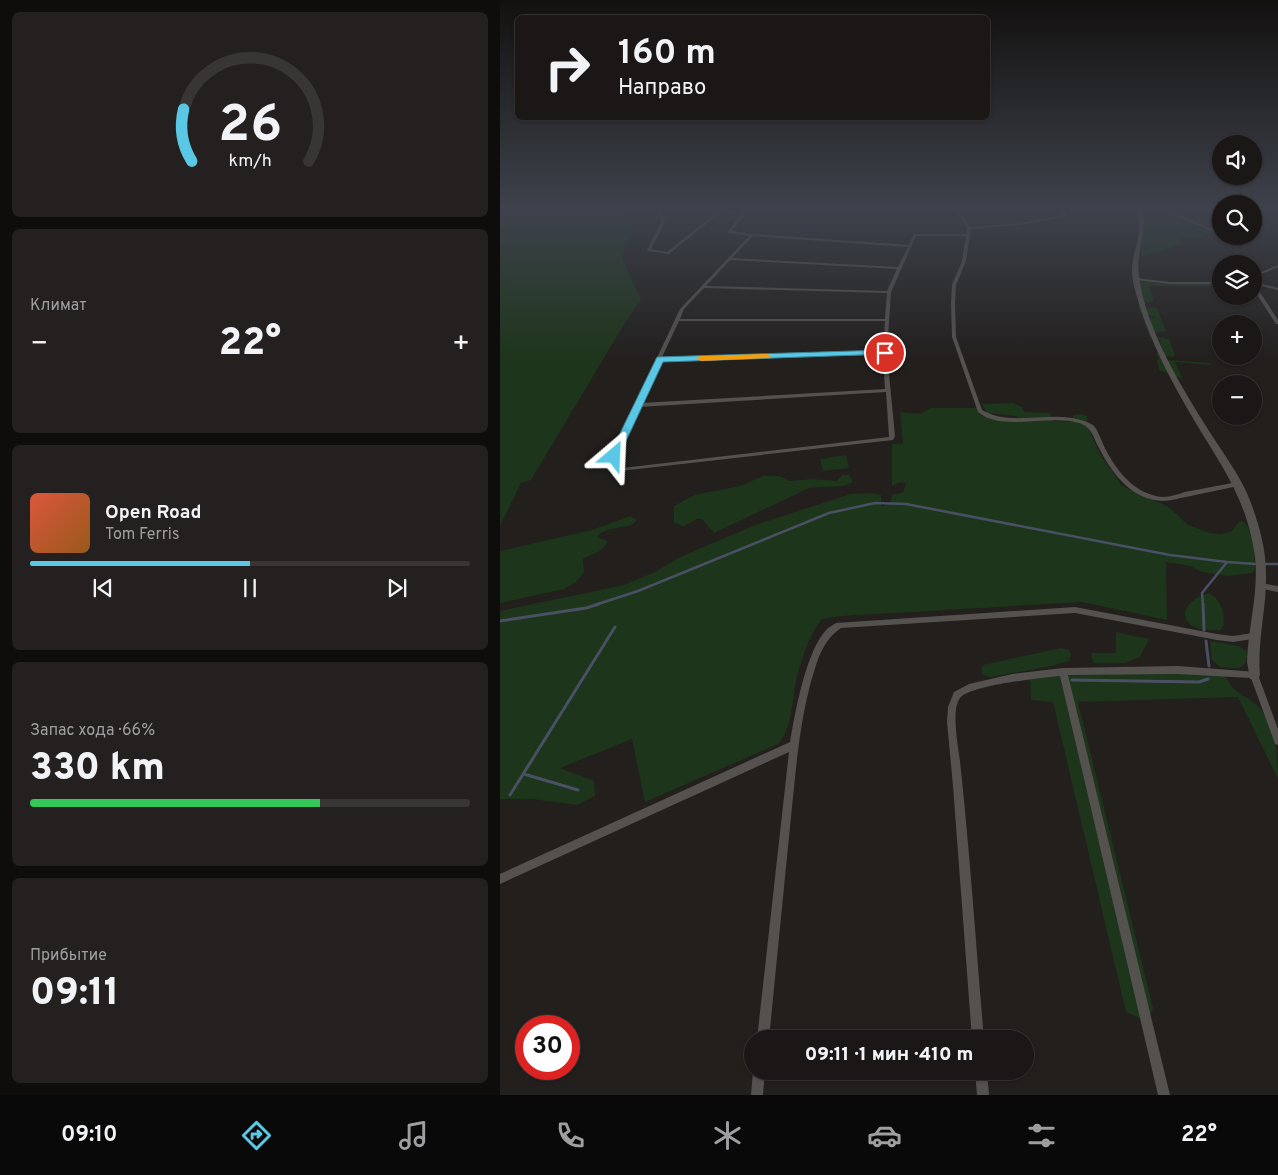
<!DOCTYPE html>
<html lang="ru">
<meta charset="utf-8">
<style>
body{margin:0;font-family:Overpass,sans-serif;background:#23201f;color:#f1f3f6;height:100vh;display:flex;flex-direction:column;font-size:19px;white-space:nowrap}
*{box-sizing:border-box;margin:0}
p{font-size:16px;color:#9f9fa1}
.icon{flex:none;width:28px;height:28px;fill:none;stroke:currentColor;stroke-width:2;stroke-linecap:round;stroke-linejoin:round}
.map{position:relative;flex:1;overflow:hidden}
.details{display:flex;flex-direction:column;gap:12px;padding:12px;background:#0e0d0c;width:500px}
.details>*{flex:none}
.top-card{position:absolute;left:15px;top:15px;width:475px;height:105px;border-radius:8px;box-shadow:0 1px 4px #0004,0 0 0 1px #383635;background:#1a1716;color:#f1f3f6;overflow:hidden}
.buttons{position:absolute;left:712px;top:135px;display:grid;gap:10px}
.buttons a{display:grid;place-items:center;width:50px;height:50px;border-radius:50%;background:#1a1716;box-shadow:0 1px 4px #0004,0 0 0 1px #383635;font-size:25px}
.speed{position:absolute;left:15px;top:1015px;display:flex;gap:10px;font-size:25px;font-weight:700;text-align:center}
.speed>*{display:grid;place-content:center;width:65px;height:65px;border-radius:50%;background:#1a1716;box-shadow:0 1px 4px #0004,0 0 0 1px #383635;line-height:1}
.speed .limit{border:8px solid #d22;background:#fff;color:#111}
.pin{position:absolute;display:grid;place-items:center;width:42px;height:42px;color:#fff;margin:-21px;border:2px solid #fff;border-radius:50%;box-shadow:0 1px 5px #0007}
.me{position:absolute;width:55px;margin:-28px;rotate:26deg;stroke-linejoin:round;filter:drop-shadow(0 0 4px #0008)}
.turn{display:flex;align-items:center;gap:18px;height:105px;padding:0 20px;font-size:22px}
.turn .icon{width:65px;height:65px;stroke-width:2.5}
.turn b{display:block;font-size:35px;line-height:42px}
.big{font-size:38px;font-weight:800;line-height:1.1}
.details .tile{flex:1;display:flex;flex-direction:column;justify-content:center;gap:8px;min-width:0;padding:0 18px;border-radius:8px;background:#23201f}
.details .dial{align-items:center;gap:0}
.dial svg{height:130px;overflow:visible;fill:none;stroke:#383635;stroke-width:7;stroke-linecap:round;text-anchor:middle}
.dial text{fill:#f1f3f6;stroke:none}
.song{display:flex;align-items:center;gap:15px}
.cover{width:60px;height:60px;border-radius:8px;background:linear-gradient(135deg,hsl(10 70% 55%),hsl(30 70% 35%))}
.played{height:5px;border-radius:2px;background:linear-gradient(90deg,#5ac8e5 50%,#383635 50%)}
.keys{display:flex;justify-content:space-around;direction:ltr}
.heat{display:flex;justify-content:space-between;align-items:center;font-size:28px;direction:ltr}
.charge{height:8px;border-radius:4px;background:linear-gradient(90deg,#34c759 66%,#383635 0)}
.trip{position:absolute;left:244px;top:1030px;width:290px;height:50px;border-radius:25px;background:#1a1716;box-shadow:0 1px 4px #0004,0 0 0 1px #383635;font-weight:800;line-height:50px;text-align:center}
.menu{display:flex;height:80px;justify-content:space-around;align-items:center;background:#0a0909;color:#9f9fa1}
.menu .icon{width:35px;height:35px}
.menu .selected{color:#5ac8e5}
.menu b{font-size:22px;color:#f1f3f6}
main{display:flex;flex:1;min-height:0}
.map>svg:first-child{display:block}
.green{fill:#1d351a}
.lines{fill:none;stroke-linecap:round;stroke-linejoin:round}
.stream-far1{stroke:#495063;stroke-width:2.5}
.stream{stroke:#495063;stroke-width:3}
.street{fill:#54514f;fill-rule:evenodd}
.secondary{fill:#54514f;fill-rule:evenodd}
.route{fill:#5ac8e5;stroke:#3a8295}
.slow{fill:#f59e0b}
</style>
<main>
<section class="details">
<div class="tile dial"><svg viewBox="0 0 100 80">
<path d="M14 69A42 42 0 1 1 86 69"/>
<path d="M14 69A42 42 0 0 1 9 37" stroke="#5ac8e5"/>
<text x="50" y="56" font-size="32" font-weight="700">26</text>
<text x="50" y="72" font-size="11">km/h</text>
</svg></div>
<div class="tile"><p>Климат</p>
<div class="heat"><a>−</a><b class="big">22°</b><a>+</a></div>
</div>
<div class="tile">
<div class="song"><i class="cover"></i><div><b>Open Road</b><p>Tom Ferris</p></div></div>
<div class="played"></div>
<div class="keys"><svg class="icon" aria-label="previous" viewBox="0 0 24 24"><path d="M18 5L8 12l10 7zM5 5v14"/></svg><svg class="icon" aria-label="pause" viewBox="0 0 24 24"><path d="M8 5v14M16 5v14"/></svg><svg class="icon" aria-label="next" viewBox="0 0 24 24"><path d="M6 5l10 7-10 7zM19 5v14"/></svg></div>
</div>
<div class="tile"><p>Запас хода · 66%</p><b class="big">330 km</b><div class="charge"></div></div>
<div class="tile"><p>Прибытие</p><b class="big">09:11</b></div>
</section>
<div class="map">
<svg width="778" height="1095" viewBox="0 0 778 1095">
<rect width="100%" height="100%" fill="#221f1d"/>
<!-- green -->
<path class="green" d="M0,208H128L132,228L122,258L141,300L126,321L31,480L21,483L0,526Z
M654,218L665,222L677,218L713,233L690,240L685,238L679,240L684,243L645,256L641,255L644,222Z
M639,281L670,284H713L716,286H649L654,301L644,304Z
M638,304L646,309L651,307L657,308L666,331L654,333L655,336L669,339L675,355L673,357L664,356L667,360L710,363L711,365L675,362L685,384L681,378L659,370L657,360L659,359L656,353H664L660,342L661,340L650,337L642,316L658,318L641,313Z
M513,403L522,407L524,412L550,413L553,421L573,422V415L582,414L587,416L588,427L600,454L622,486L669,507L688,525L710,533L721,534L731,532L740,521C753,521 755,558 755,569L752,573L728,576L702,572L690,566L666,562L667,620L582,602L342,616L322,619C310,634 303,655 298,673C291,696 295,725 278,744L145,802L132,739L60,768L94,781L95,796L77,805L32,799H0V611L124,585L155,572L180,557L255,525L350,494L372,493L381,495V506L390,504L392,495L403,492L406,483L401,482L392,486V444H403L400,412L420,414L430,408H477L482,416L519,421L517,416L487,413L482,404Z
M346,455L349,468L323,471L320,459Z
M342,475H349L353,482L344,486L309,488L214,533L202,519H197L184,526L174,523V506L194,495L240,486L263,476H279L290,481L314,479L337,481Z
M130,516L137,520C131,531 106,524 97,537L108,541C104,551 93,554 83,559L84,572L76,582L64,589L0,603V551L92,530Z
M709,593C722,601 724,611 724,625L720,630C711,631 695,630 689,623C676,610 697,595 709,593Z
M616,632L649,639L640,657L625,663H593L591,653H616Z
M710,641L739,646L747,652C747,673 736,668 720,667L712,660Z
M561,648L569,650L571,655L569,661L547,667L490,677L483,675L481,670L483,665Z
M678,672L724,676C729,679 729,684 733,688C740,695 750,699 758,706C776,726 778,754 778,779L738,697L578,702L653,1008L650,1016L644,1020L626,1012L553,702L531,700L530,679L556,675Z"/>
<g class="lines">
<!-- stream-far1 -->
<path class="stream-far1" d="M764,564H778
M95,605L138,591L329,513L375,503L406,504L670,555L727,562
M703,605L702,593L727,562L755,564"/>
<!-- stream -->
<path class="stream" d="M703,604L704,630
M0,621L86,608L99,604
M706,641L709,666
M572,680L699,682L708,679
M24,774L78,790
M10,795L115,627"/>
<!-- street -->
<path class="street" d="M157,208H161L165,222L151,249L167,252L217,212L185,208H197L242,213L246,208H250L232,231L252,234L409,245L413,235L415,234H466L467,228L453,208H457L470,227L520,223L562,215L563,212L560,208H564L567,212L566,216L564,217L520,225L471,229L466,261L456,285L455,303L456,337L482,410C513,428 552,409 584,421C587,422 592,424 594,426C598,430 603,445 606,450C617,472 636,495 663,497C670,497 678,494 685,492C703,489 720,485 738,482L741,484L738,486C721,490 703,493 686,497C679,498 670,501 663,501C632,500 612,474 599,448C593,437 592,427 579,423C551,415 515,428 488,418C485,417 481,414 478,412L452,337L451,303L452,285L462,261L466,236H416L391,292L387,353L395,436L393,440L111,472L105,468L180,309L249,236L228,233V231L241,215L220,213L169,254L148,251L147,250L161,222ZM253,236L408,247L398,267L232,258ZM230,260L397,269L387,291L206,286ZM204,288L387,293L385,319H180L184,309ZM179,321H385L383,352L162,357ZM383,355L385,389L141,403L161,360ZM386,392L389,437L114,469L111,467L139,407Z
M647,208C670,208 696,222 717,231L721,229V231L716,233L675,216Z
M778,208V210L754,220V218Z
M778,265V267L754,277V275Z
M635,278L670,282H721V284H670L636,280L634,279Z
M754,282L778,288V290L754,284Z
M754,286H756L778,320V324H776L754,290Z
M760,583L778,586V592L757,588L756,586L757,584Z
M575,607L717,634L733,636L753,633L756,634L757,636L756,638L753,639L733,642L717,640L575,613L341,628C329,636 322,648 317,662C299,715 296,771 290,827C283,897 276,968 269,1039H257L289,752L0,884V874L290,742C295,713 306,650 327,629C329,627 333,625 336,623Z
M678,666L757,672L778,729V745L775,744L774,741L751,678L678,674L568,675L670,1095H658L560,676C541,678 471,685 460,698C451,709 458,747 460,761C470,854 476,946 484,1039H472L453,786L447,722L448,707L454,692L469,684L512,674L563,668Z
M253,1071H265L263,1095H251Z
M475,1071H487L489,1095H477Z"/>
<!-- secondary -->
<path class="secondary" d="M633,208H639L642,213L644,220C644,239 636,257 639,276C645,328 683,390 711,434C725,456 742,478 751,503C759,525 766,549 766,573C767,607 757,641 760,675L758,679L754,680L750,679L747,662C748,627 759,592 755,557C747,499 722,467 694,420C672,383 652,345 639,304C636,293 632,282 632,270C632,250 647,226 633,208Z"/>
</g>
<!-- sky -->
<linearGradient id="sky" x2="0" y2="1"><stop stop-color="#131110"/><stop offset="0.58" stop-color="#3e424c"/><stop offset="1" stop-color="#3e424c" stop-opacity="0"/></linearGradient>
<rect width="778" height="361" fill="url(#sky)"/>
<!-- route -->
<path class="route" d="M385,350L388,351V354L163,362L119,456L114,459L109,456L157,357Z"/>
<!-- slow -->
<path class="slow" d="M267,354L271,356L270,358L201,361L196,358L201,356Z"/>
</svg>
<div class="buttons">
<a><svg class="icon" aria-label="sound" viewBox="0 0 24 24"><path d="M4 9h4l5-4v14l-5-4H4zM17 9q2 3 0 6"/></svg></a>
<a><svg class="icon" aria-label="search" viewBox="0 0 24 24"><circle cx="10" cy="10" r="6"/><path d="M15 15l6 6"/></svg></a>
<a><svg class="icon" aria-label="layers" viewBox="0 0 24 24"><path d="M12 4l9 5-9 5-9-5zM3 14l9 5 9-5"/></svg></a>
<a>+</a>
<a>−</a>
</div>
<div class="speed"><div class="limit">30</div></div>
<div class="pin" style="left:385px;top:353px;background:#d93025"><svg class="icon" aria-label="arrive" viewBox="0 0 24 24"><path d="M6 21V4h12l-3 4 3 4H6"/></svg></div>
<svg class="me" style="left:114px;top:456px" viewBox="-20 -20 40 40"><path d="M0-17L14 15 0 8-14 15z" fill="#5ac8e5" stroke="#fff" stroke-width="4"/></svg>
<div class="trip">09:11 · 1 мин · 410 m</div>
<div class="top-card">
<div class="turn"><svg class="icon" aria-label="right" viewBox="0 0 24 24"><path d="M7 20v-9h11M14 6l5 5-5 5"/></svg><div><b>160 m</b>Направо</div></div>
</div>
</div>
</main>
<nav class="menu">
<b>09:10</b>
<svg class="icon selected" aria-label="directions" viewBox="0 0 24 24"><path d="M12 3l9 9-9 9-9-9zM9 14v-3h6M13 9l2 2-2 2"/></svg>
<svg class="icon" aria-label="music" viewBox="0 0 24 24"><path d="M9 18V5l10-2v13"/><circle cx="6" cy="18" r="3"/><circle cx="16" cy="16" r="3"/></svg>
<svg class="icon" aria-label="phone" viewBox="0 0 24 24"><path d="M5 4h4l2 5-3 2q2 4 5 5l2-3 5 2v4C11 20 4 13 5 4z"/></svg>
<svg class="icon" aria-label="climate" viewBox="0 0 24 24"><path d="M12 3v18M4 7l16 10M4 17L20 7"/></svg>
<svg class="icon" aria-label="car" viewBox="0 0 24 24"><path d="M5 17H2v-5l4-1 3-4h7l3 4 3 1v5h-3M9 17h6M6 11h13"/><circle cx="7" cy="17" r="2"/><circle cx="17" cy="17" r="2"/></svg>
<svg class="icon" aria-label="filters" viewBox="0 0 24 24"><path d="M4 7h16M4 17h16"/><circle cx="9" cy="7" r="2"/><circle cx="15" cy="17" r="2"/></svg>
<b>22°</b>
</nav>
